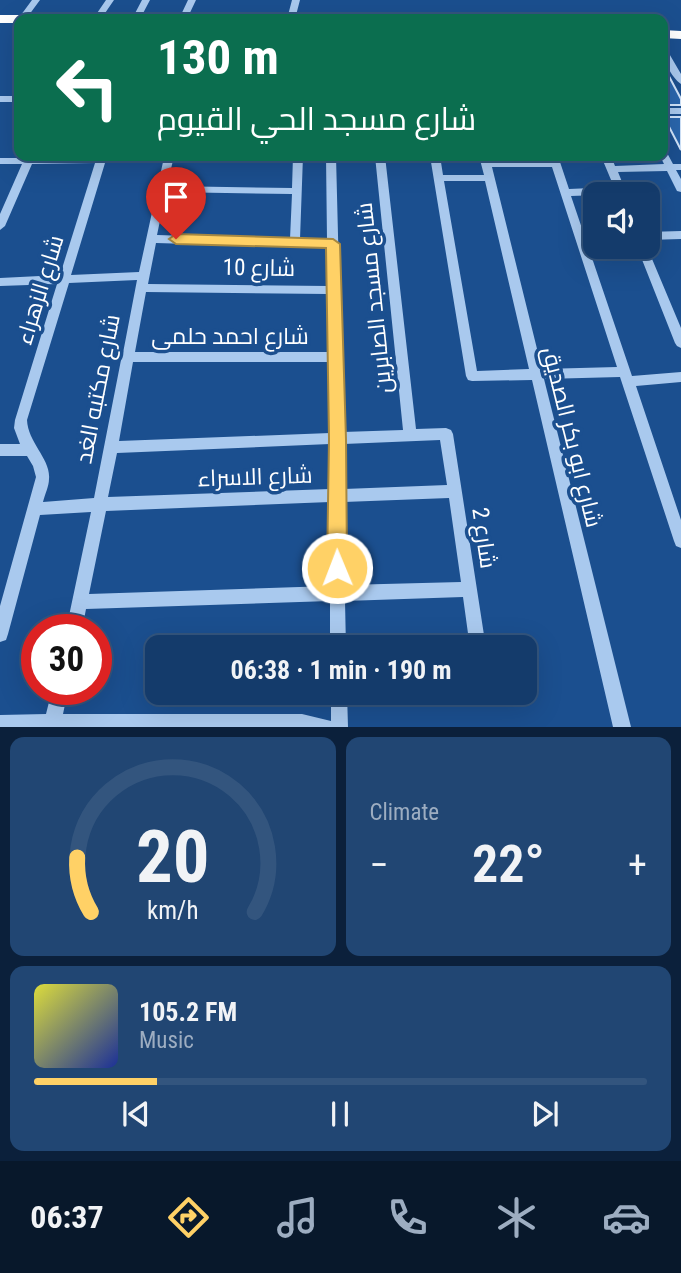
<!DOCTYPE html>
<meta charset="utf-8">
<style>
body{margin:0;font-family:"Roboto Condensed",Cairo,sans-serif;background:#214673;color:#f1f3f6;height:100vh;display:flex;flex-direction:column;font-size:26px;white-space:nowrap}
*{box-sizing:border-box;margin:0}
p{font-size:23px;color:#9dadc1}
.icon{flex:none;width:38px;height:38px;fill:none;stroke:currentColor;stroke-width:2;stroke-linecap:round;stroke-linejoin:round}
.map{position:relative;height:727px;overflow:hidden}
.panel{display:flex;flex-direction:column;gap:10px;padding:10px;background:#0b203b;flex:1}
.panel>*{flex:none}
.top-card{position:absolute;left:14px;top:14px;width:654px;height:147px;border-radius:14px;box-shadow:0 7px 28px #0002,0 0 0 2px #33557e;background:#0b6e4f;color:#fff;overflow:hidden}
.controls{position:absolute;left:583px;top:182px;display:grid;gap:14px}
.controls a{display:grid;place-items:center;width:77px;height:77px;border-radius:14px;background:#143b6b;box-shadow:0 7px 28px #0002,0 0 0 2px #33557e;font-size:35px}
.speed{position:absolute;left:21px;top:614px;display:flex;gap:14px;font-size:35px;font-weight:700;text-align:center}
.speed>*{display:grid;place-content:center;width:91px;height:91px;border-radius:50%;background:#143b6b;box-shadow:0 7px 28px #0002,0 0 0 2px #33557e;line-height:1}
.speed .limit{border:10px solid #d22;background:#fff;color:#111}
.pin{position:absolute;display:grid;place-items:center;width:60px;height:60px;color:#fff;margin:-72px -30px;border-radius:50% 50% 50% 0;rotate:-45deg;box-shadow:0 0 7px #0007}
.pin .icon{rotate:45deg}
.me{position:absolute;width:77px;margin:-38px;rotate:359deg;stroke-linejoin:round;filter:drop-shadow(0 0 5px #0008)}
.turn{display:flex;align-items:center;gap:24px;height:147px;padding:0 28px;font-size:32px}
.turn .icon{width:91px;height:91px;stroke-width:2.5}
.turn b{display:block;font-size:49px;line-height:60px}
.big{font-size:52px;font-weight:700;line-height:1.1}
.panel .card{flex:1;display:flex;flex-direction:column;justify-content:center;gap:10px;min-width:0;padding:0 24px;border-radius:14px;background:#214673}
.panel .dial{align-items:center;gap:0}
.dial svg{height:182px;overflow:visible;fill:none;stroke:#33557e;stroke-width:7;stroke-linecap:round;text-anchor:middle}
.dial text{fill:#f1f3f6;stroke:none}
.song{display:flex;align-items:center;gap:21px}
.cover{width:84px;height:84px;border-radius:10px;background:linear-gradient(135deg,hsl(60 70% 55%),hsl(230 70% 35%))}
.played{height:7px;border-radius:4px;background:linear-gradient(90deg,#ffd166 20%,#33557e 20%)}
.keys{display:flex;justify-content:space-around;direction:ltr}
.heat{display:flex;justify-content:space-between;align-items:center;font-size:38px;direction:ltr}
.panel .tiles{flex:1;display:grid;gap:10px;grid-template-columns:1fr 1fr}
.card:last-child{grid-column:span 2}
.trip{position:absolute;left:145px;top:635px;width:392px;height:70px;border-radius:14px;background:#143b6b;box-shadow:0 7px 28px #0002,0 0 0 2px #33557e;font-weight:700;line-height:70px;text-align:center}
.tab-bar{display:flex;height:112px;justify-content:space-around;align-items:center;background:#08182b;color:#9dadc1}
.tab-bar .icon{width:49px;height:49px}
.tab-bar .current{color:#ffd166}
.tab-bar b{font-size:32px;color:#f1f3f6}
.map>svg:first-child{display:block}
.building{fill:#2a66ad;stroke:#cfe3fa;stroke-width:2}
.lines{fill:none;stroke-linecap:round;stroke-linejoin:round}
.minor{fill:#a9c9ee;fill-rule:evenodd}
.highway{fill:#fff;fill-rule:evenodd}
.route{fill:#ffd166;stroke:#a68842;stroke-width:2}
.labels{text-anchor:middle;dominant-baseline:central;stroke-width:7;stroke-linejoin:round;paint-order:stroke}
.street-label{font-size:23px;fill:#fff;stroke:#1b4f8f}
</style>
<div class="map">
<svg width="681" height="727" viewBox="0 0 681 727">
<rect width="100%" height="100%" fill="#1b4f8f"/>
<!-- building -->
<path class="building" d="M663,65L681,99V105H663Z
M664,117H681V150Z"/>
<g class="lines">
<!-- minor -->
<path class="minor" d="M32,0H40L26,19L19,21L18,19Z
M106,0H114L101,19H93Z
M142,0H150L140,19H132Z
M188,0H196L187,19H179Z
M292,0H300L295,19H287Z
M663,48L667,50L681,74V84C671,77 663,60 663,48Z
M0,96H19V102H0Z
M663,108H681V114H663Z
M663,150L666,151L673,164H681V170H676L681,179V192L677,191L667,171L618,172L627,194L571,196L632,376L681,372V382L636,386L681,520V548L676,546L674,541L620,377L544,379L631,727H613L532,380L472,381L468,380L466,376L430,156H440L443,175H484L479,156H489L490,161H550L548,156H558L569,189L614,187L601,156H611L615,166L664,164L660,156H663ZM492,167H552L617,367L542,369ZM444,181H485L529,369L477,371Z
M25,156H35L34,158L174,156L167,186L292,188L293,156H303L300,239L327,240L326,156H336L343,432L403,430L375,156H385L416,429L446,428L451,430L453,434L486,648H470L463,597L345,601L346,648H330V601L86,609L82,630H66L91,512L40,515L8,634L6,640L0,642V606L36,477L33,466L27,456H0V444H20L14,428L15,420L57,284L0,286V278L60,275L95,163L32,164L5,226L0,230V214L22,164H0V158H25ZM163,162L139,272L71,275L105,163ZM166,192L292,194L290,239L157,235ZM156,243L328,248V286L148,284ZM137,280L123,353L120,357L121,360L94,498L43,502C45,494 49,486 49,479C51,459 28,443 27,420L69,283ZM146,292L328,294L329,352H135ZM133,362H329L330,433L119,441ZM440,440L447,485L344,489V444ZM330,444V489L108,497L117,453ZM449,498L461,582L345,585L344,502ZM330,502V586L89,594L106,511Z
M681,231V239L648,240V232Z
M637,247H647L681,328V348L677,346L675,343Z
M52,690H68L63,714H302L331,721V693H347L348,727H0V715L46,714Z"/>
<!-- highway -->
<path class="highway" d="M0,15H19L26,19H19V23H0Z
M663,30L681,31V39L663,38Z"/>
</g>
<!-- route -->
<path class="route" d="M176,234L333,239L340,244L346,439L347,568L344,575L337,578L330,575L327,568L329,439L326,248L176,244L169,239Z"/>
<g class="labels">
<!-- street labels -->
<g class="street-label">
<text transform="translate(259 268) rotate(1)">شارع 10</text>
<text transform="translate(40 290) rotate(-73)">شارع الزهراء</text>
<text transform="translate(374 298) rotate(-96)">شارع مسجد الصابرين</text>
<text x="230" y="336">شارع احمد حلمى</text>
<text transform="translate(98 389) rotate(-79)">شارع مكتبه الغد</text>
<text transform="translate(572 437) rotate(76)">شارع ابو بكر الصديق</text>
<text transform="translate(255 477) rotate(-2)">شارع الاسراء</text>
<text transform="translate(484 538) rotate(82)">شارع 2</text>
</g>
</g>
</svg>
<div class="controls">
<a><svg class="icon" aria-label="sound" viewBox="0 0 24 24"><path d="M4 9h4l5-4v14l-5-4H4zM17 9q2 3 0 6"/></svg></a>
</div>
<div class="speed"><div class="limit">30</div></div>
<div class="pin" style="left:176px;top:239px;background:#d93025"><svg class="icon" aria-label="arrive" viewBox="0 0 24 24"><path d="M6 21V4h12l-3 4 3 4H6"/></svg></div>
<svg class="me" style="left:337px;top:568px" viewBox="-20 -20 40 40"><circle r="17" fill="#ffd166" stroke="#fff" stroke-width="3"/><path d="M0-11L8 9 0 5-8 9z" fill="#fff"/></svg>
<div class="trip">06:38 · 1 min · 190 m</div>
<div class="top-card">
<div class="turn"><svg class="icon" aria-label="left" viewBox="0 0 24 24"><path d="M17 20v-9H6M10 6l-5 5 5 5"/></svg><div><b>130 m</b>شارع مسجد الحي القيوم</div></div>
</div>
</div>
<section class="panel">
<div class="tiles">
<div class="card dial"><svg viewBox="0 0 100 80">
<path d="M14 69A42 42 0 1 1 86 69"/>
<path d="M14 69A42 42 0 0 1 8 45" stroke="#ffd166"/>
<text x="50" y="56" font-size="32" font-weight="700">20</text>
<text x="50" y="72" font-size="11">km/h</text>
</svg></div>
<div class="card"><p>Climate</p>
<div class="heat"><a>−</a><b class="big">22°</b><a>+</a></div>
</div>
<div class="card">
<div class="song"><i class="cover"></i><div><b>105.2 FM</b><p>Music</p></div></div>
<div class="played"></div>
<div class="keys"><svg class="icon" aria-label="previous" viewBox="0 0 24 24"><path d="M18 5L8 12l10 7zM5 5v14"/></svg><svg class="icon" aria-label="pause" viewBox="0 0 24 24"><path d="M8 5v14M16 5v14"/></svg><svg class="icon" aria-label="next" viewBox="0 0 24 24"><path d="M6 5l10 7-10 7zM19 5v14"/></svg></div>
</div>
</div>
</section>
<nav class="tab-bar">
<b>06:37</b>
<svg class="icon current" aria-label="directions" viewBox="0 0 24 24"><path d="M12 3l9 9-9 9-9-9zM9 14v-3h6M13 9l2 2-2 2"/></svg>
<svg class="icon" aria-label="music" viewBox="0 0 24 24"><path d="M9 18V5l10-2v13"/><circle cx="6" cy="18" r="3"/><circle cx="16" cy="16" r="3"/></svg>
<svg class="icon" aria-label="phone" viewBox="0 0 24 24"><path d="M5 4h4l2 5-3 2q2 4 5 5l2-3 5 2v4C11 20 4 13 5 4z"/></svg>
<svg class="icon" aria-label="climate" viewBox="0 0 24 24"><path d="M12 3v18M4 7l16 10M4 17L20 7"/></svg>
<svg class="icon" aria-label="car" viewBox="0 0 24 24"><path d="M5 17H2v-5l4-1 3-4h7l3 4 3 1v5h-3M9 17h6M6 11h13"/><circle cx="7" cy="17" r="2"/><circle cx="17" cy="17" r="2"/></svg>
</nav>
